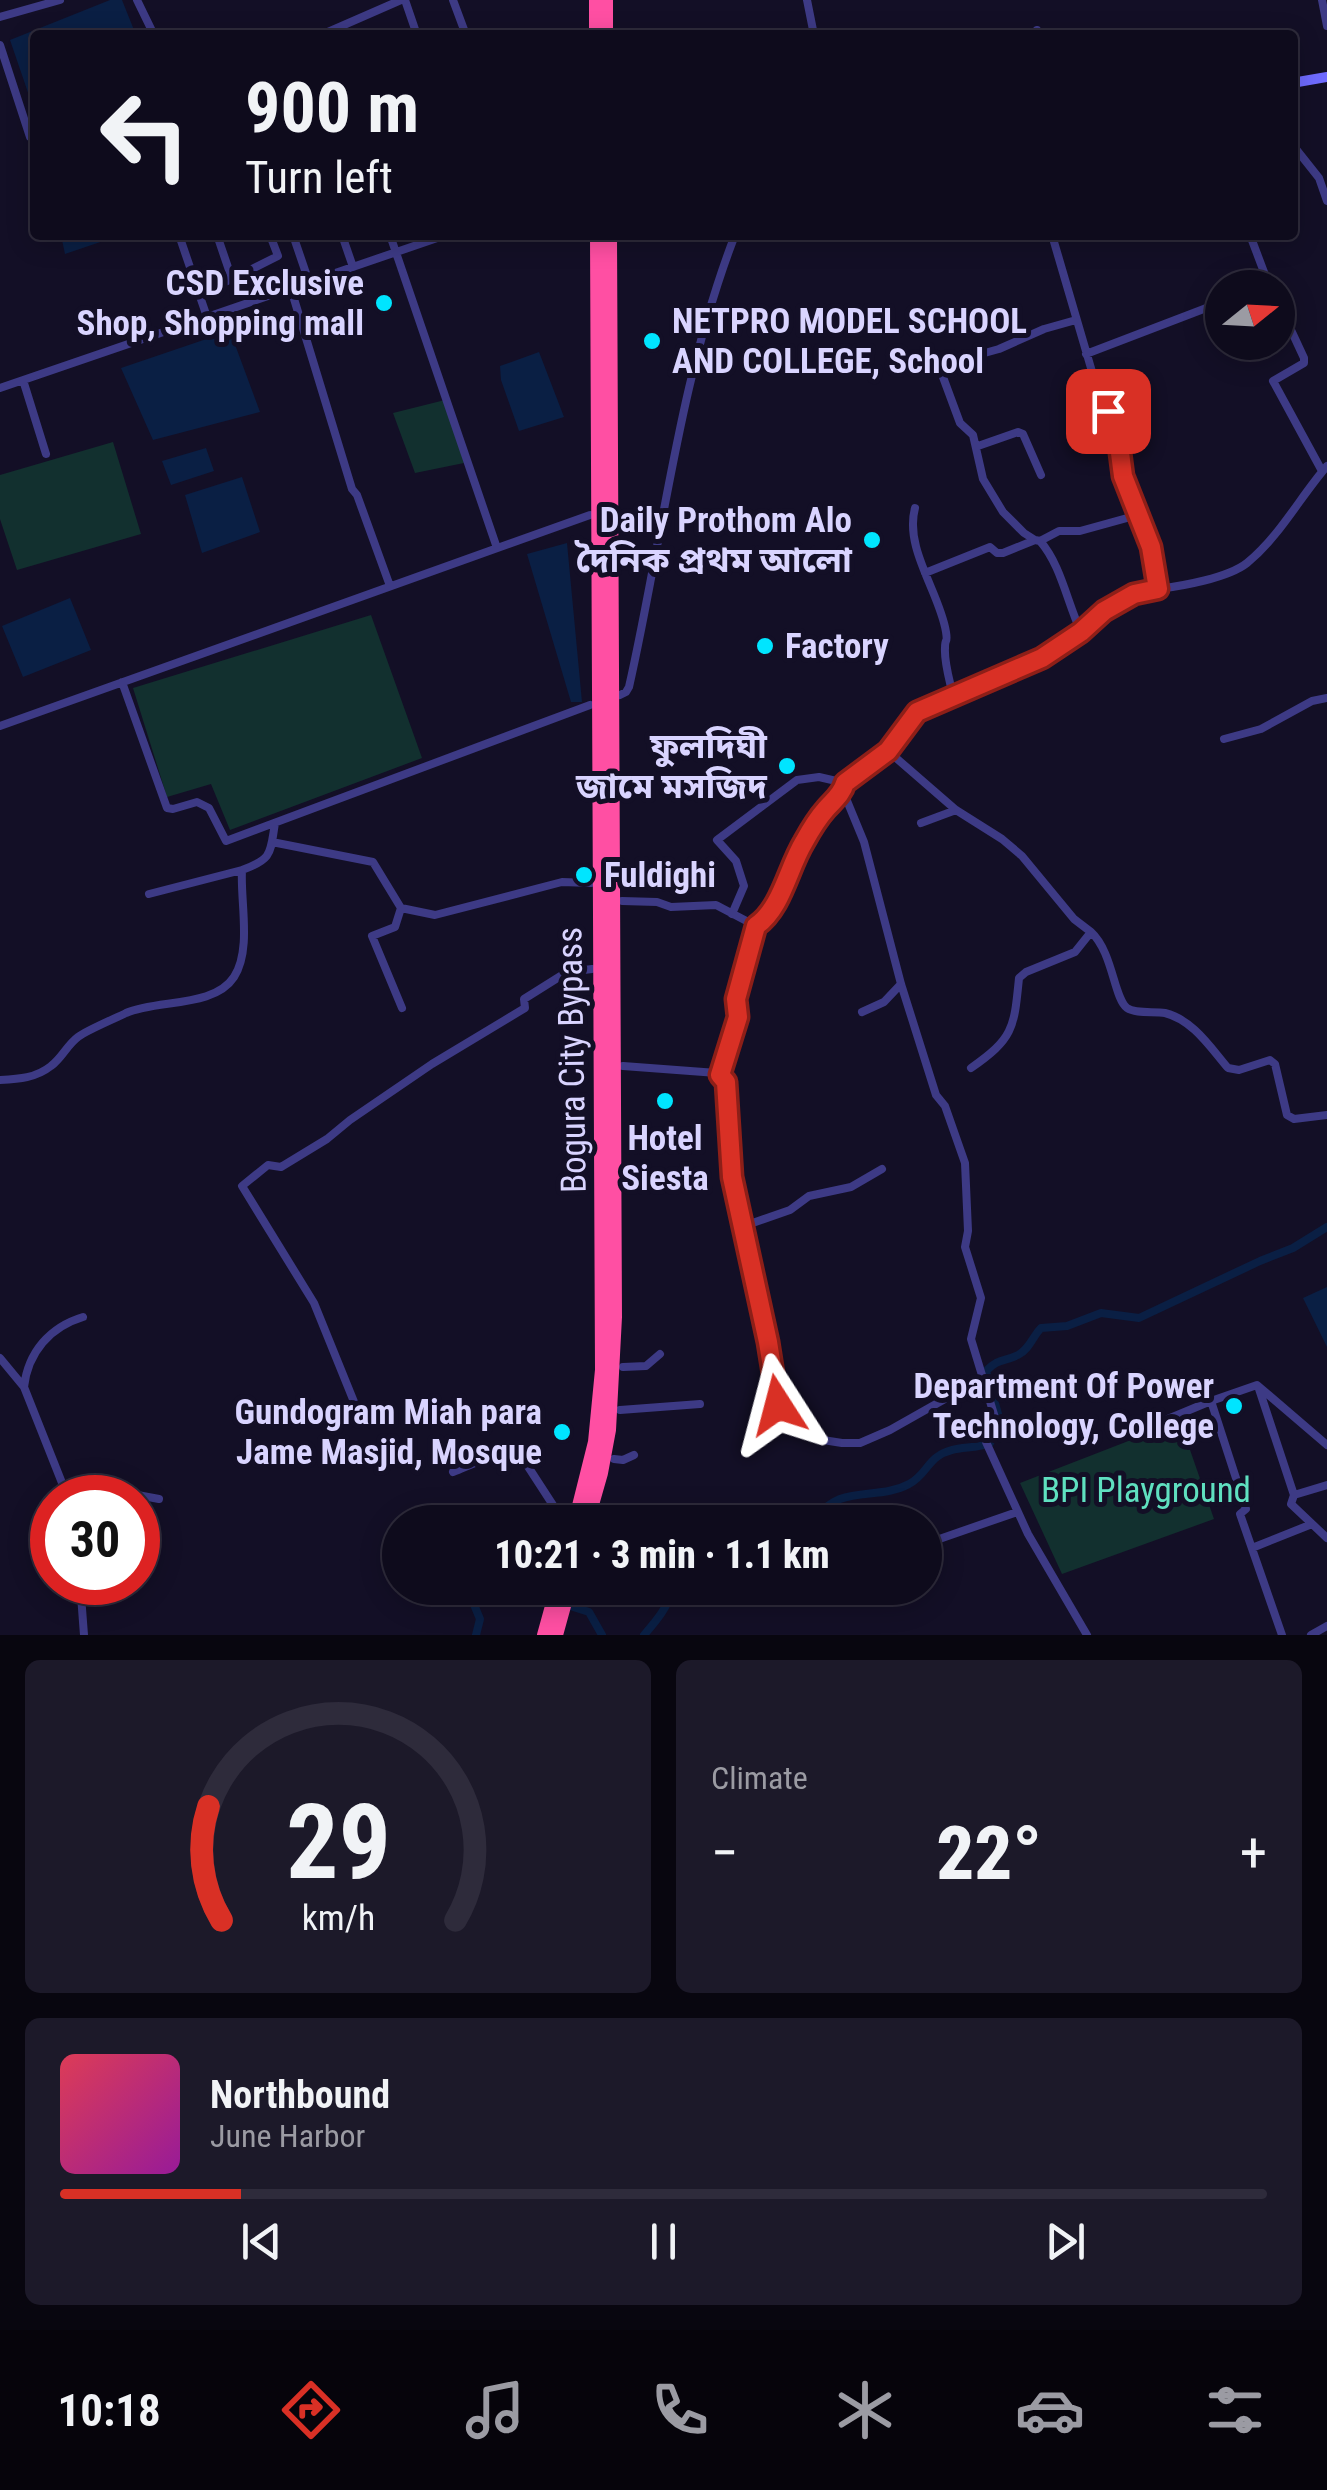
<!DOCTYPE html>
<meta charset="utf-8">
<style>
body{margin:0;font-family:"Roboto Condensed","Noto Sans Bengali",sans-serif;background:#1c1929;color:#f1f3f6;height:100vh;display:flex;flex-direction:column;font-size:38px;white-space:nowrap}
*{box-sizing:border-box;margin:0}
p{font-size:32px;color:#9b9ba3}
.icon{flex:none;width:55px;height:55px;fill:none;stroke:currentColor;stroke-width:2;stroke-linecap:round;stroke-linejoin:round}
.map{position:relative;height:1635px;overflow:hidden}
.side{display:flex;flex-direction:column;gap:25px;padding:25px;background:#08060f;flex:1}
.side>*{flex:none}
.hud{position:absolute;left:30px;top:30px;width:1268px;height:210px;border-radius:10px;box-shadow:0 5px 25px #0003,0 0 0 2px #2e2b3b;background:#0e0b1c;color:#f1f3f6;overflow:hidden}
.needle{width:65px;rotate:72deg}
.buttons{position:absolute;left:1205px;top:270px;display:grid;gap:20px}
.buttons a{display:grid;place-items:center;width:90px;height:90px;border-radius:50%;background:#0e0b1c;box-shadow:0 5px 25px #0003,0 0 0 2px #2e2b3b;font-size:50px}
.speed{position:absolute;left:30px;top:1475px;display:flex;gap:20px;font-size:50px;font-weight:700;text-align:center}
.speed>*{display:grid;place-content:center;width:130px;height:130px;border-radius:50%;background:#0e0b1c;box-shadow:0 5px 25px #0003,0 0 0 2px #2e2b3b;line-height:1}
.speed .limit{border:15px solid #d22;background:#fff;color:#111}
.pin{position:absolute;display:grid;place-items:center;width:85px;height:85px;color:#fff;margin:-42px;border-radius:20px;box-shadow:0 5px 15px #0006}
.me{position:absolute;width:110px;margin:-55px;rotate:351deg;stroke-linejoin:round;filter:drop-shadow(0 0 8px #0008)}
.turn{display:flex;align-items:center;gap:35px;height:210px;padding:0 50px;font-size:45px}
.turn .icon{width:130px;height:130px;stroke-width:2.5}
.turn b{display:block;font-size:70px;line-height:85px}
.big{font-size:75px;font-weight:800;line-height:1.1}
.side .tile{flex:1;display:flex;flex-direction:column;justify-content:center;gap:15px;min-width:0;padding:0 35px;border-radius:15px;background:#1c1929}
.side .dial{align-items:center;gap:0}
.dial svg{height:260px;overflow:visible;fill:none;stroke:#2e2b3b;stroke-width:7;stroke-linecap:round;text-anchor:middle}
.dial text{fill:#f1f3f6;stroke:none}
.song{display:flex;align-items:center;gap:30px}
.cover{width:120px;height:120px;border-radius:15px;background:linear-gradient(135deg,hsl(350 70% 55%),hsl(300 70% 35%))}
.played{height:10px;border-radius:5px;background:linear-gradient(90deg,#d93025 15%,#2e2b3b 15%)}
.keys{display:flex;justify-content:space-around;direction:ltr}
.heat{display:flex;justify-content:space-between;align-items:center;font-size:55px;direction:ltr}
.side .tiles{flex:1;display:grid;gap:25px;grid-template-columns:1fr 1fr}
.tile:last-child{grid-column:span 2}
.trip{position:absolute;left:382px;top:1505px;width:560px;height:100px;border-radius:50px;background:#0e0b1c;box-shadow:0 5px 25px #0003,0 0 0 2px #2e2b3b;font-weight:800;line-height:100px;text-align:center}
.menu{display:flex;height:160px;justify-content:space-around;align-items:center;background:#06040b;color:#9b9ba3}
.menu .icon{width:70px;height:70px}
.menu .selected{color:#d93025}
.menu b{font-size:45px;color:#f1f3f6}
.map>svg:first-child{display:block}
.green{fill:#12302f}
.water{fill:#0a1f44}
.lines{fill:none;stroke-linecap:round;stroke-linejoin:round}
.canal{stroke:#0a1f44;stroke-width:8}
.street{stroke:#3d3a85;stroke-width:8}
.secondary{stroke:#6f6bff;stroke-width:10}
.highway{stroke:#ff4fa3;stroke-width:14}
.route-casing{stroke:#8d1f18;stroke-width:25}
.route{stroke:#d93025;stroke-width:18}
.poi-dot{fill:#00e5ff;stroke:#130f26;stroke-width:4}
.labels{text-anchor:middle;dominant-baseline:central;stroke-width:10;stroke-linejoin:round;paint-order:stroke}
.poi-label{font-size:35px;font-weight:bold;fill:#d9d4ff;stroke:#130f26;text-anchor:end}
.street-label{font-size:35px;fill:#d9d4ff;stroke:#130f26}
.park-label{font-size:35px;fill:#5fe0c0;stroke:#130f26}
</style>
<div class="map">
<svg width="1327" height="1635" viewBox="0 0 1327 1635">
<rect width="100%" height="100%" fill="#130f26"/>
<!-- green -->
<path class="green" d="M445,400L464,463L415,473L393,413Z
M113,442L141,534L17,570L0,519V475Z
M371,615L422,758L230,830L211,784L167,797L133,688Z
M1180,1421L1214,1519L1062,1574L1020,1483Z"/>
<!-- water -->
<path class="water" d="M110,0H122L136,35H35V113L10,40Z
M61,235H121L65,254Z
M230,331L260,412L153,440L121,368Z
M539,352L564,417L519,431L501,380L500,366Z
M206,448L214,471L171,485L162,461Z
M242,477L260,532L202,553L185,495Z
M567,543L582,702H571L527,554Z
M70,598L91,650L23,677L2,626Z
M1327,1287V1347L1303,1298Z"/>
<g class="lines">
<!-- canal -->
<path class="canal" d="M737,1522L738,1519C752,1514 761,1515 773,1522
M808,1522C817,1514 828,1504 840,1499C862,1491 887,1496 909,1484C923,1477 927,1464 937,1457C952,1445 973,1450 990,1443L1000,1421L986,1371C999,1358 1003,1362 1018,1355C1029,1350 1033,1336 1041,1328L1067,1326L1101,1313L1139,1318L1260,1261L1293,1248L1327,1227
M474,1588L470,1595L480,1619L476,1635
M496,1588L539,1596L589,1612L602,1635
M644,1635C657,1620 668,1607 673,1588"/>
<!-- street -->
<path class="street" d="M137,0L154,35
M405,0L417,35
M453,0L466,35
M807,0L814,35
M1322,0L1327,26
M0,17L60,0
M1037,30L1038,35
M321,35L401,0
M0,45L30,137H35
M1292,144L1319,178L1327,201
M179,235L207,317
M293,235L309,282
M342,235L353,267
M390,235L497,548
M1052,235L1098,392L1117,430L1123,476L1151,547L1158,589C1182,586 1228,578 1247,563C1280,536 1300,497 1327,466
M1250,235L1270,288
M232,279L278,256L270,235
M210,288L232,279L217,235
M1250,288L1265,279
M291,289L352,489L357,495L390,586
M1278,302L1304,358V363L1273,381L1322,471
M1086,354L1222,302
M23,380L46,454
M0,388L446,235
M978,446L1018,432L1023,434L1041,475
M915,508C904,549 940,593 946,632C948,645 945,636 945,648C944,663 950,681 953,696
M1035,540L1024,533L1003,512L983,479L973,435L960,423L940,369L945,364L999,349L1044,329L1076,320
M1040,541C1061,565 1067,602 1081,632
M925,573L990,547L997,553H1003L1035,540L1040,541L1059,531H1080L1138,515
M122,682L167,808L173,809L197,802L209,808L226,841L590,705
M620,695L626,692L629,687C663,536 679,380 735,235
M0,726L590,515
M1224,739L1261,729L1312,701L1327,698
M888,751L956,810L1002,839L1022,856L1074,919L1091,932
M843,791L864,842L901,984L936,1095L945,1106L965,1163L968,1231L965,1247L981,1298L971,1339L996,1421L986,1442L1028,1534L1087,1635
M921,823L956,810
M272,842L373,862L401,908L435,915L562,882L591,883
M149,894L242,870
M622,901L657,902L671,907L716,905L756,926L763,921L773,908L803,842L822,813L843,788
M401,908L395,927L372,936L402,1008
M732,914L744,886L736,861L717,840L797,780L819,777L845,783L888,751L917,712L1042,659L1081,632L1103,611L1135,594L1158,589
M862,1012L884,1002L901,984
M623,1066L717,1073L725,1082L733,1177L768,1342L778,1405L797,1426L823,1440L842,1443H860L890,1430L982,1378
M971,1068C1014,1038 1014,1028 1019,978L1026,972L1075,952L1091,932C1113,952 1114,999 1127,1008C1136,1014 1154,1011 1165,1013C1193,1020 1210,1047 1228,1068L1239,1070L1270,1060L1275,1064L1287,1115L1294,1119L1327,1115
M720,1075L738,1017L736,999L756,926
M0,1080C19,1079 36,1078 51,1066C62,1058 67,1045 78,1037C85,1031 116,1018 126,1013C157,999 214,1008 234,977C252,949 240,901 242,870C273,859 270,853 275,823
M744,1226L790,1210L809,1196L851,1187L882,1169
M0,1358L24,1387C28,1352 50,1327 83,1317
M623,1367L646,1366L660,1354
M24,1387L68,1498
M1259,1389L1294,1495L1327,1485
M1211,1401L1246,1509L1240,1514L1282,1635
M620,1410L700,1404
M363,1424L314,1303L242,1186L268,1165L281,1167L327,1139L350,1120L432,1064L525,1008L524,999L567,972L592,969
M1134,1433L1211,1401L1257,1385L1327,1445
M614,1459L623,1460L634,1455
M453,1472C483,1460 495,1450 527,1465L564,1522
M1294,1495L1291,1504L1327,1538
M95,1498L116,1491L159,1499
M654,1522L677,1518
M925,1544L1017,1512
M1252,1548L1312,1524
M80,1582L84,1635
M1311,1635L1327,1626"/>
<!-- secondary -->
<path class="secondary" d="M1292,83L1327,77"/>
<!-- highway -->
<path class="highway" d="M596,0V35
M606,0V35
M575,1522L595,1442L602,1370L597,235
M587,1522L601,1473L609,1430L615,1317L610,235
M544,1635L557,1588
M556,1635L569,1588"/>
</g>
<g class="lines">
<defs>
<path id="route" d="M778,1405L768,1342L732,1177L726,1082L720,1075L738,1017L736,999L756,926C782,908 788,868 804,842C810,831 818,818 826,809C834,800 842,794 845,783L888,751L917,712L1042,658L1081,632L1104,611L1134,594L1158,589L1151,547L1123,476L1117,430L1108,411"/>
</defs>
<!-- route casing -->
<use href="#route" class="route-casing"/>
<!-- route -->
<use href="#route" class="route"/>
</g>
<!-- markers -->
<g class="poi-dot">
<circle cx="384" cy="303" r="10"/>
<circle cx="652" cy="341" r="10"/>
<circle cx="872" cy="540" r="10"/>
<circle cx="765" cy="646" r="10"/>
<circle cx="787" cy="766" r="10"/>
<circle cx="584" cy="875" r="10"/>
<circle cx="665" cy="1101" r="10"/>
<circle cx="1234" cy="1406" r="10"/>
<circle cx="562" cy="1432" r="10"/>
</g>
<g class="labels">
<!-- poi labels -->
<g class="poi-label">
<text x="364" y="283">CSD Exclusive<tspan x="364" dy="40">Shop, Shopping mall</tspan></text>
<text x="672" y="321" text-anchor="start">NETPRO MODEL SCHOOL<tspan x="672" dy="40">AND COLLEGE, School</tspan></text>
<text x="852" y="520">Daily Prothom Alo<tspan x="852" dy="40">দৈনিক প্রথম আলো</tspan></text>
<text x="785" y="646" text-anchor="start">Factory</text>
<text x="767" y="746">ফুলদিঘী<tspan x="767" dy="40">জামে মসজিদ</tspan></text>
<text x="604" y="875" text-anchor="start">Fuldighi</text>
<text x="665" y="1138" text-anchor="middle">Hotel<tspan x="665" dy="40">Siesta</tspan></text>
<text x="1214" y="1386">Department Of Power<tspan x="1214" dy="40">Technology, College</tspan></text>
<text x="542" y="1412">Gundogram Miah para<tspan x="542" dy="40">Jame Masjid, Mosque</tspan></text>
</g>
<!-- street labels -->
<g class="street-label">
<text transform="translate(572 1060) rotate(-91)">Bogura City Bypass</text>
</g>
<!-- park labels -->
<g class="park-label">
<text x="1146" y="1490">BPI Playground</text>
</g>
</g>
</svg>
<div class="buttons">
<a><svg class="needle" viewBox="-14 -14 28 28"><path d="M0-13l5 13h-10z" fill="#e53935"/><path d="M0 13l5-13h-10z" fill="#9b9ba3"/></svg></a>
</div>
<div class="speed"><div class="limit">30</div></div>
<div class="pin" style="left:1108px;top:411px;background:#d93025"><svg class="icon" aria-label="arrive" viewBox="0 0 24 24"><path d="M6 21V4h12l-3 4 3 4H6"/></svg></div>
<svg class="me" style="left:778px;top:1405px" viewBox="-20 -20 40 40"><path d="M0-17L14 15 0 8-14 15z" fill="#d93025" stroke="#fff" stroke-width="4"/></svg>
<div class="trip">10:21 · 3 min · 1.1 km</div>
<div class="hud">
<div class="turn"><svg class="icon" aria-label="left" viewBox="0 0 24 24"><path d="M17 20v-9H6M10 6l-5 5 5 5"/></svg><div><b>900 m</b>Turn left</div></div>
</div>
</div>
<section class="side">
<div class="tiles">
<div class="tile dial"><svg viewBox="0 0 100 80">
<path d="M14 69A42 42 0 1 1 86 69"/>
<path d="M14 69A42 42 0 0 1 10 34" stroke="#d93025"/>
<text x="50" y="56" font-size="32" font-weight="700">29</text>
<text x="50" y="72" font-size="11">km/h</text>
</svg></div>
<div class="tile"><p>Climate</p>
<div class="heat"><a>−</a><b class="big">22°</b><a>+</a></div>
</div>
<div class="tile">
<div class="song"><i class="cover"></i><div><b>Northbound</b><p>June Harbor</p></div></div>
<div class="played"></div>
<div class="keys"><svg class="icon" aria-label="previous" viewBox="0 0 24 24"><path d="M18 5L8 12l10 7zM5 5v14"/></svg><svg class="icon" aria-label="pause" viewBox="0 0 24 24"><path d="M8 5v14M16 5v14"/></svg><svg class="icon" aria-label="next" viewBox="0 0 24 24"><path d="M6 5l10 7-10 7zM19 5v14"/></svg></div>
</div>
</div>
</section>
<nav class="menu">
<b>10:18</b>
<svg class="icon selected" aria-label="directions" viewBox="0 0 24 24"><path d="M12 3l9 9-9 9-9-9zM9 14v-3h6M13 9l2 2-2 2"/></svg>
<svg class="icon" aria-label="music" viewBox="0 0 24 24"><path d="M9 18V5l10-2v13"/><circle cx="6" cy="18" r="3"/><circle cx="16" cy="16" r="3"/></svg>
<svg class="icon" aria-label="phone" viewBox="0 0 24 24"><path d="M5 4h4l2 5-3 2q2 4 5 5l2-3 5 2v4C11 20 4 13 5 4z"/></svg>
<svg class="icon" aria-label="climate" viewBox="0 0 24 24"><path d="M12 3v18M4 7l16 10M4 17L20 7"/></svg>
<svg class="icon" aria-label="car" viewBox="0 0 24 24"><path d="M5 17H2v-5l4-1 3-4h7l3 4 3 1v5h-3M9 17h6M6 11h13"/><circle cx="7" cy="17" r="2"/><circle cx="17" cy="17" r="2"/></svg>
<svg class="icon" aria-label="filters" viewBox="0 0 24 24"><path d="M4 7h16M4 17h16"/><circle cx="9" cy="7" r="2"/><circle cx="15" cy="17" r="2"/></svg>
</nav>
